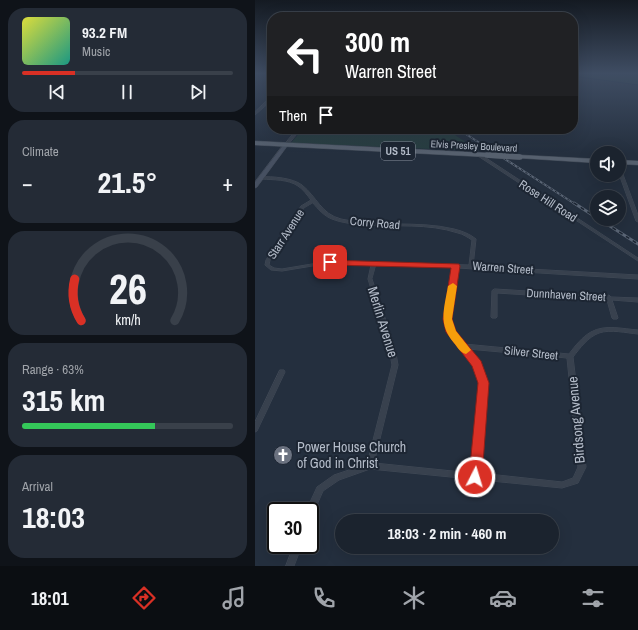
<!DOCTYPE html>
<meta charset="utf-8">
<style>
body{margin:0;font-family:"Archivo Narrow",sans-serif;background:#242b36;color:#f1f3f6;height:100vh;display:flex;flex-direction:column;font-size:15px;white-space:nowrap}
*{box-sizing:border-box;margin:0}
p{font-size:13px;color:#a0a4aa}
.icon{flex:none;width:22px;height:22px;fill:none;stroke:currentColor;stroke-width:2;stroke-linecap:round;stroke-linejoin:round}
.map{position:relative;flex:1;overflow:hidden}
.sheet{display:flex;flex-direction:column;gap:8px;padding:8px;background:#0f1319;width:255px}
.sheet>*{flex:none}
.hud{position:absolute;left:12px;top:12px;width:311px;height:122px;border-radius:16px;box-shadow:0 4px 16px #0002,0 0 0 1px #39404a;background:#202124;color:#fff;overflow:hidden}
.buttons{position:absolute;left:335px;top:146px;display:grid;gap:8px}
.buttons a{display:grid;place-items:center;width:36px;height:36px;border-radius:50%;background:#1b232e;box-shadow:0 4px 16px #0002,0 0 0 1px #39404a;font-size:20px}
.speed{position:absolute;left:12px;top:502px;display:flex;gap:8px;font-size:20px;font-weight:700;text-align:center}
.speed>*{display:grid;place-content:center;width:52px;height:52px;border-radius:50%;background:#1b232e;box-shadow:0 4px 16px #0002,0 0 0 1px #39404a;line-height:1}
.speed .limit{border:2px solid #111;border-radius:6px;background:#fff;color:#111}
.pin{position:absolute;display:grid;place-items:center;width:34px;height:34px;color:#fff;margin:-17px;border-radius:8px;box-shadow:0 2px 6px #0006}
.me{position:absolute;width:44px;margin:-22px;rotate:5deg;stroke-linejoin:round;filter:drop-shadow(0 0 3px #0008)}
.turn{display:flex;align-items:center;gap:14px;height:84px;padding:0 12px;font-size:18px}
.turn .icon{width:52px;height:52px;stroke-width:2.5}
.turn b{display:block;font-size:28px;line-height:34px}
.then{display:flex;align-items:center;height:38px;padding:0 12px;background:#0003;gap:8px;font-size:15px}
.big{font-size:30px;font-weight:700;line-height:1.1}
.sheet .card{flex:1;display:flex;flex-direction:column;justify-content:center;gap:6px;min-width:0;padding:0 14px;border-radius:16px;background:#242b36}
.sheet .dial{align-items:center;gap:0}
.dial svg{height:104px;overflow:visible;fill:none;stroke:#39404a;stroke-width:7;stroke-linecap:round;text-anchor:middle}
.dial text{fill:#f1f3f6;stroke:none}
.song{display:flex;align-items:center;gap:12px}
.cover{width:48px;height:48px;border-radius:6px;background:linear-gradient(135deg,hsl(60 70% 55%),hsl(170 70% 35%))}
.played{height:4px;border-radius:2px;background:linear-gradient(90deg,#d93025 25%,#39404a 25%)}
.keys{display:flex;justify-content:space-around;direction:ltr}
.heat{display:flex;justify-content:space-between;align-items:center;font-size:22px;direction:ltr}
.charge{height:6px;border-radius:3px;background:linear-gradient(90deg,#34c759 63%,#39404a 0)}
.trip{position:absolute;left:80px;top:514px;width:224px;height:40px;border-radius:20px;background:#1b232e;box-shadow:0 4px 16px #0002,0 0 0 1px #39404a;font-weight:700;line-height:40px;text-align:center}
.menu{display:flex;height:64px;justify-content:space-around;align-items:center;background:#0b0e12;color:#a0a4aa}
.menu .icon{width:28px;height:28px}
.menu .selected{color:#d93025}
.menu b{font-size:18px;color:#f1f3f6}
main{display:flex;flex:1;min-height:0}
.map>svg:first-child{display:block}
.green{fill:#263c3f}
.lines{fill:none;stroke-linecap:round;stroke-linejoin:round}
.stream{stroke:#17263c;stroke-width:1}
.minor-casing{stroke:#414a57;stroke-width:1}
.secondary-casing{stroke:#414a57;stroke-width:1}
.primary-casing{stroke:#414a57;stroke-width:1}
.minor{fill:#38414e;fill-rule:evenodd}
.secondary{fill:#465061;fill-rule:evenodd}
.primary{fill:#56606e;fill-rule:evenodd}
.rail-far1-casing{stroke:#5a6575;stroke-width:2}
.rail-casing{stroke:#5a6575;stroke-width:3}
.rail-far1{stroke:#1d2633;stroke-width:1;stroke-dasharray:2.5;stroke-linecap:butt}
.rail{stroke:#1d2633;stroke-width:1.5;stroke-dasharray:4;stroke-linecap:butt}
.primary-bridge-casing{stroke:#414a57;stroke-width:6;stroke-linecap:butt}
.primary-bridge{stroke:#56606e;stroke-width:5.5}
.route{fill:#d93025;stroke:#8d1f18}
.slow{fill:#f59e0b}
.labels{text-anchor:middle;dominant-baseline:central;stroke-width:4;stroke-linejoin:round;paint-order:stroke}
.far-street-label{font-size:10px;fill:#b4bcc9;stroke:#1d2633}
.shield{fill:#1d2633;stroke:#878f9c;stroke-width:1}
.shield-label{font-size:11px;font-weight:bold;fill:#b4bcc9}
.street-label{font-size:12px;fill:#b4bcc9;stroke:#1d2633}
.near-street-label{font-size:14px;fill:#b4bcc9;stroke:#1d2633}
.near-poi-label{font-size:14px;fill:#b4bcc9;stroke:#1d2633;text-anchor:start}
</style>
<main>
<section class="sheet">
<div class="card">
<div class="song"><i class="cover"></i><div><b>93.2 FM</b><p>Music</p></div></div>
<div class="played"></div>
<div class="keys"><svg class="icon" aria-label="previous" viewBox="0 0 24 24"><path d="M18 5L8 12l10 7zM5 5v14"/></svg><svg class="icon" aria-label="pause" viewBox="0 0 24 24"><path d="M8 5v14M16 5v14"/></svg><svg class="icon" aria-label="next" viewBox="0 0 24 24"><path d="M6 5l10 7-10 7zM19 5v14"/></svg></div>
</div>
<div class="card"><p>Climate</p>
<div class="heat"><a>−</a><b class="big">21.5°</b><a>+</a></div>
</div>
<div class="card dial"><svg viewBox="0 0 100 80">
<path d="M14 69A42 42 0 1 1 86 69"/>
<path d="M14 69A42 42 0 0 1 9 37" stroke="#d93025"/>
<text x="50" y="56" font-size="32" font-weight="700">26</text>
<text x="50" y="72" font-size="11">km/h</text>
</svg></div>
<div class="card"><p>Range · 63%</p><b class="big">315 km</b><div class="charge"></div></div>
<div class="card"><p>Arrival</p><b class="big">18:03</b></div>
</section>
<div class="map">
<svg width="383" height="566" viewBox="0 0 383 566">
<rect width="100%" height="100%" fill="#242f3e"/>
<!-- green -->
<path class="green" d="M318,74H383V85L318,76Z
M48,129H191L224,151L36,143Z"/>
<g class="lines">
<!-- stream -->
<path class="stream" d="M318,76L383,85"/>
<defs>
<path id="minor" d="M16,97H17V100L0,115V112Z
M42,129H46L32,146H30V144Z
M223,154H225L383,258V261L223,156Z
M364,168L366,169L383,215V222L381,221L364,174Z
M6,177C17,176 38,178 47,185C62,197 66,214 86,219C123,228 162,220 199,229C207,231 215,234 221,239L218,266L383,275V279L203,268L195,319L199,331L209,344L314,354C320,346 327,337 336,332C350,324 368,329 383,330V334C372,333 355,329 344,333C333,337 325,348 318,357L331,467L323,483L307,488L115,469L84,480L68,491L58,514L55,515V511H51L62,487L79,475L112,464L137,365L134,348L113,279L116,265L75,263L27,271L16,270L10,265L11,260L46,206L56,200C52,195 48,189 43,186C33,179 18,180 7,179L5,178ZM58,203C63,209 69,216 77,219C87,223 99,224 110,225C141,227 173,223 203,233C208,234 212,237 217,240L214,265L75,261L27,269L19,268L14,265L15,260L49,208ZM121,265L198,267L189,319L194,333L219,365L226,383L217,473L119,463L143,365L140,348L117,279ZM213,349L312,358L323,467L318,478L307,482L224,473L232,383L224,362Z
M240,289L352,296L354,295L356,297L383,298V302L357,300L363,318L362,319H358L357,318L352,300L242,293V317L241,318H237L236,317L237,291Z
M25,370H29L30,372L2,431L0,432V422Z
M39,545H47L39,566H31Z"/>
<path id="secondary" d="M29,144L33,145L2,187L0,188V182Z"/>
<path id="primary" d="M0,141L232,153L235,155L232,157L0,145Z
M265,155L342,159V163L263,158V156Z
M364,160L383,161V165L364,164Z"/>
</defs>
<!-- minor casing -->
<use href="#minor" class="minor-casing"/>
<!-- secondary casing -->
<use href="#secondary" class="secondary-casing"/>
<!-- primary casing -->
<use href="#primary" class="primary-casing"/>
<!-- minor -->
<use href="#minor" class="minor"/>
<!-- secondary -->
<use href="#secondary" class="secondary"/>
<!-- primary -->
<use href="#primary" class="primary"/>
<defs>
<path id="rail-far1" d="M203,129L320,204"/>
<path id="rail" d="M319,203L342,218
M344,219L383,244"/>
</defs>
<!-- rail-far1 casing -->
<use href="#rail-far1" class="rail-far1-casing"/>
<!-- rail casing -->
<use href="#rail" class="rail-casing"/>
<!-- rail-far1 -->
<use href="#rail-far1" class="rail-far1"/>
<!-- rail -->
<use href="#rail" class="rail"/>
<defs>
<path id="primary-bridge" d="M232,155L265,157"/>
</defs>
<!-- primary-bridge casing -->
<use href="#primary-bridge" class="primary-bridge-casing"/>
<!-- primary-bridge -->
<use href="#primary-bridge" class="primary-bridge"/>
</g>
<!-- sky -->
<linearGradient id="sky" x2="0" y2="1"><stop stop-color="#141a22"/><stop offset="0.48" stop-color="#3f4d63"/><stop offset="1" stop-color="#3f4d63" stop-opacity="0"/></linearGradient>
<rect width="383" height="153" fill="url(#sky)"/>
<!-- route -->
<path class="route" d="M72,260L204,264L205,266L197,319L201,331L226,361L234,383L227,477L225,481L220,483L216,481L214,477L223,383L217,366L191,332L188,319L196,268L75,265L70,262Z"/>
<!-- slow -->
<path class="slow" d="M198,283L202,286L197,319L201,331L216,350L211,354C205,352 203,348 199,343C183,324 189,310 193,286Z"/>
<!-- icons -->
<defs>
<symbol id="church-disc" viewBox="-11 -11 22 22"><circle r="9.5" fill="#6b7280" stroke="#1d2633"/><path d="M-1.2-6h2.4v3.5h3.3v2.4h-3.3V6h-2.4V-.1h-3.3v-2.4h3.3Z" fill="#fff"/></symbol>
</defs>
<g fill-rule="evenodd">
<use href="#church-disc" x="17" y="444" width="22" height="22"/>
</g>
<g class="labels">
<!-- far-street labels -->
<g class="far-street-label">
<text transform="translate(219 146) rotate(3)">Elvis Presley Boulevard</text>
</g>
<!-- shield labels -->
<rect class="shield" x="126" y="142" width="34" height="18" rx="3"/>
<g class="shield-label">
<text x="143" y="151">US 51</text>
</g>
<!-- street labels -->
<g class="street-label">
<text transform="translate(293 201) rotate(33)">Rose Hill Road</text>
<text transform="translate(120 223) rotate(5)">Corry Road</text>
<text transform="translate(31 234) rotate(-57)">Starr Avenue</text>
<text transform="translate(248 268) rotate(4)">Warren Street</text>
<text transform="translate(311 295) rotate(3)">Dunnhaven Street</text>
<text transform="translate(276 353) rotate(6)">Silver Street</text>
</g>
<!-- near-street labels -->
<g class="near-street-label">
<text transform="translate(128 322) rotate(73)">Merlin Avenue</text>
<text transform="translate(321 420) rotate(-95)">Birdsong Avenue</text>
</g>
<!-- near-poi labels -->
<g class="near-poi-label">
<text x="42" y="447">Power House Church<tspan x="42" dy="16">of God in Christ</tspan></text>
</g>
</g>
</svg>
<div class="buttons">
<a><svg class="icon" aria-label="sound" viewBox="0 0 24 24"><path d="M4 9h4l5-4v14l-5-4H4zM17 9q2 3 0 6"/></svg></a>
<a><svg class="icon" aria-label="layers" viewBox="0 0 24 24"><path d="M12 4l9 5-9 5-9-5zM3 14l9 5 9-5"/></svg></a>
</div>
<div class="speed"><div class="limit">30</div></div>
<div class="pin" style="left:75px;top:262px;background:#d93025"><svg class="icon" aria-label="arrive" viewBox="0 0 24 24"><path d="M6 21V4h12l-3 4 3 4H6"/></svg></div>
<svg class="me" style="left:220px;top:477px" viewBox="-20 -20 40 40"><circle r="17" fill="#d93025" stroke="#fff" stroke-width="3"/><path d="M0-11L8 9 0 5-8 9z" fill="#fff"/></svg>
<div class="trip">18:03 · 2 min · 460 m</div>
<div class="hud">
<div class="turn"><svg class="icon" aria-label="left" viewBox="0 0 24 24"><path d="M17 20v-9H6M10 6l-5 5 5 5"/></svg><div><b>300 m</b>Warren Street</div></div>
<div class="then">Then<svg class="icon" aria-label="arrive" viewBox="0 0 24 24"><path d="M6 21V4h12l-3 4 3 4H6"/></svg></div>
</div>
</div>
</main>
<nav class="menu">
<b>18:01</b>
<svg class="icon selected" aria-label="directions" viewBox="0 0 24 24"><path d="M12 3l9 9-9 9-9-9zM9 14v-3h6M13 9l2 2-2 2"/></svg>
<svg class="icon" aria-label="music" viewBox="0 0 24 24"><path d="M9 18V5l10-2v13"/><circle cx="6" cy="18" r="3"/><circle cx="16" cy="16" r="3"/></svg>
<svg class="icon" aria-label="phone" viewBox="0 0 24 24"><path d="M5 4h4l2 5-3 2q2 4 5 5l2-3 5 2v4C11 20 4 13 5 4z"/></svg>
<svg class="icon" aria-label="climate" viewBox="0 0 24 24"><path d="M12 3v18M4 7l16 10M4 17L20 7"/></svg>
<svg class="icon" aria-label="car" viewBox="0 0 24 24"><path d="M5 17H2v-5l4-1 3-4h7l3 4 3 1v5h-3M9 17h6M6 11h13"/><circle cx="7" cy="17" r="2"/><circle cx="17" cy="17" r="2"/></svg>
<svg class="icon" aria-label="filters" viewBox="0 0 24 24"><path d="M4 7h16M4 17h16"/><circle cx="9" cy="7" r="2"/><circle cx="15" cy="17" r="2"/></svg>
</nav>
